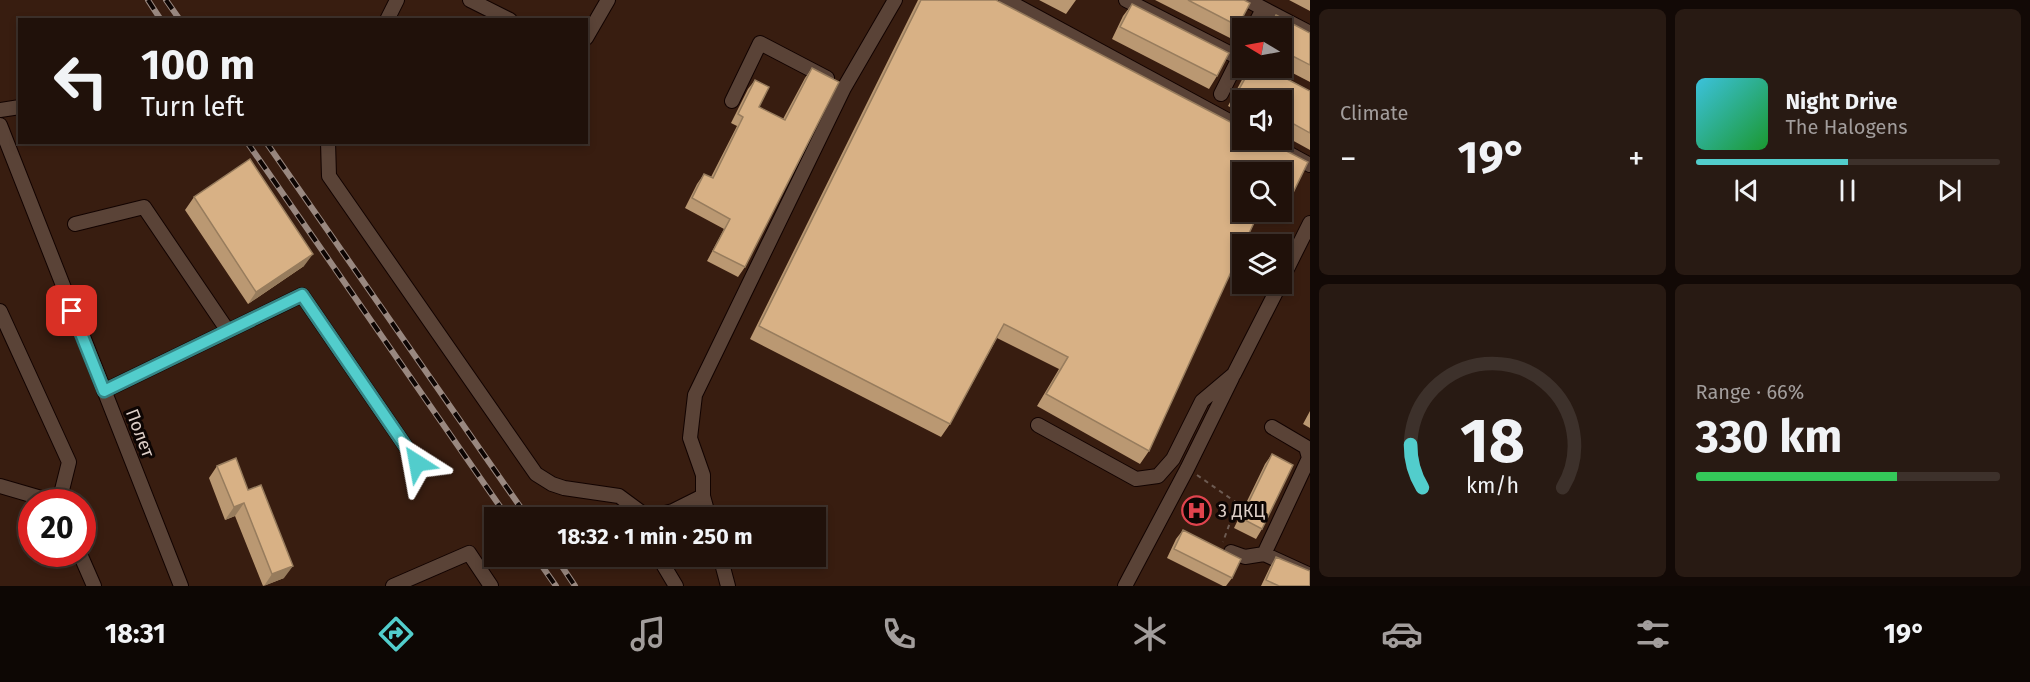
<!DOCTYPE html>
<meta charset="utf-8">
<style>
body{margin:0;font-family:"Fira Sans",sans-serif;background:#281a13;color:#f1f3f6;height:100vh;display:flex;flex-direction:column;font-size:22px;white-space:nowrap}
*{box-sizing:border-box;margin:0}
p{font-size:20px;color:#a29d9c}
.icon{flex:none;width:33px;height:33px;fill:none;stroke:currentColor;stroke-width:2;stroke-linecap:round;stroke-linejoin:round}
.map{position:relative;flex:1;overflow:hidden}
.sheet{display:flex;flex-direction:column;gap:9px;padding:9px;background:#120906;width:720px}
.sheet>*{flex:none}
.guide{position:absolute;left:18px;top:18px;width:570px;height:126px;border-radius:0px;box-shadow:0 3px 9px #0003,0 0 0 2px #3d312b;background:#20110a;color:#f1f3f6;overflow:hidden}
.needle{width:39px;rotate:280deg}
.buttons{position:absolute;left:1232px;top:18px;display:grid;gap:12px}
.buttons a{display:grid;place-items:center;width:60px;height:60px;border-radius:0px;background:#20110a;box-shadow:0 3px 9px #0003,0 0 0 2px #3d312b;font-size:30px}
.speed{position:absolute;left:18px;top:489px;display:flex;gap:12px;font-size:30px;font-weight:700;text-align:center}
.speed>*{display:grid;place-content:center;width:78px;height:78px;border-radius:50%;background:#20110a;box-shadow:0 3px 9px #0003,0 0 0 2px #3d312b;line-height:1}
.speed .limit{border:9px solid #d22;background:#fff;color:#111}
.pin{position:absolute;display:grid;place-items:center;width:51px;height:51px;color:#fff;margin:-26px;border-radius:12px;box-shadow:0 3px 9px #0006}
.me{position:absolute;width:66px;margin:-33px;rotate:326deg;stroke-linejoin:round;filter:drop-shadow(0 0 4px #0008)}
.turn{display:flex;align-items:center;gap:21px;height:126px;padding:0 24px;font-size:27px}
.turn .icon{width:78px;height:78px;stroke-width:2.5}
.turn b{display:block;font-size:42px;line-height:51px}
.big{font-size:45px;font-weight:700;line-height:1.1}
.sheet .widget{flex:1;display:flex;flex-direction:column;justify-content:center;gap:9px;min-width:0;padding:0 21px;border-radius:9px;background:#281a13}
.sheet .dial{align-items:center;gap:0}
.dial svg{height:156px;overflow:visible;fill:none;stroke:#3d312b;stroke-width:7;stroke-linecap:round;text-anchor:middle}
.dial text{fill:#f1f3f6;stroke:none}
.song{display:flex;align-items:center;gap:18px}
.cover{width:72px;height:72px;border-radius:9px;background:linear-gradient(135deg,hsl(190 70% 55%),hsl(130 70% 35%))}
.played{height:6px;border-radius:3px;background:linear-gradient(90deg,#52cdcc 50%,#3d312b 50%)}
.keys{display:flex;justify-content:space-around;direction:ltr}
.heat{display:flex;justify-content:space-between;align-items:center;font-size:33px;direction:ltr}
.charge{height:9px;border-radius:4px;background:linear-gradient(90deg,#34c759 66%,#3d312b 0)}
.sheet .tiles{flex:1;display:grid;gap:9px;grid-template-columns:repeat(2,1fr)}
.trip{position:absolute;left:484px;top:507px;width:342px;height:60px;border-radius:0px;background:#20110a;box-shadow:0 3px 9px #0003,0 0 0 2px #3d312b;font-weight:700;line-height:60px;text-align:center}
.dock{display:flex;height:96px;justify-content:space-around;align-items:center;background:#0d0704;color:#a29d9c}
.dock .icon{width:42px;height:42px}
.dock .selected{color:#52cdcc}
.dock b{font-size:27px;color:#f1f3f6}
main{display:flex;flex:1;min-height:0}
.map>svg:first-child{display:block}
.built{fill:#381d10;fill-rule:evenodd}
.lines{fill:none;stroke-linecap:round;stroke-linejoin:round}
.minor-casing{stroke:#120300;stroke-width:16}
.path{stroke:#6d5b52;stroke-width:2;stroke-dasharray:4.5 4.5;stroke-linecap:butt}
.minor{stroke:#5a4337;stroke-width:14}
.rail-casing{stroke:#998880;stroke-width:6}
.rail{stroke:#0d0503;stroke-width:4;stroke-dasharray:11;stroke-linecap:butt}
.wall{fill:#ba9872}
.shaded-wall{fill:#977c5d}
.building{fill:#d8b185;stroke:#977c5d;stroke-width:1.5}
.route-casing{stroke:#358585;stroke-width:15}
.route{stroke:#52cdcc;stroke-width:10}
.labels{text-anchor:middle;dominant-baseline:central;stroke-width:6;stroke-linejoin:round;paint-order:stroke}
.street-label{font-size:18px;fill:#ddcec7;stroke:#0d0503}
.poi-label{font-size:18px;fill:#ddcec7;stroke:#0d0503;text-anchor:start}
</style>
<main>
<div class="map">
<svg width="1310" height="586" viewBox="0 0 1310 586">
<rect width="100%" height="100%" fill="#2b170d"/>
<!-- built -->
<path class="built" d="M0,0H1310V586H0ZM20,20H586V142H20ZM1242,28H1281V68H1242ZM1242,100H1281V140H1242ZM1242,172H1281V212H1242ZM1242,244H1281V284H1242ZM32,502H82V554H32ZM495,518H816V556H495Z"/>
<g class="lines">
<defs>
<path id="minor" d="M470,0L510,20
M1006,0L1242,128
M1126,0L1239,58
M1247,0L1310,33
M387,20L397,0
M1253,28L1263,9
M586,38L608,0
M1221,94L1242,52
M732,101L760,43L827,78
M0,110L20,107
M0,125L181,586
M1264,140L1310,165
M328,142L329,176L536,474L552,484L564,488L619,496L646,516
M75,224L144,207L228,331
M1281,281L1310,223
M0,311L69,462L59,502
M104,391L302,295L417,463
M1038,425L1136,479L1158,476L1173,459L1202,401L1234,374L1280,284
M1272,427L1306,447L1309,458L1264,554L1310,575
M0,486L55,502
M645,518L673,511L703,496
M709,518L703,496V475L690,438L695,395L844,88L895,0
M1231,552L1245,557L1264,554
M80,554L94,586
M658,556L676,586
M720,556L728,586
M393,586L469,553L491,586
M1125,586L1187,469L1232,378"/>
</defs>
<!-- minor casing -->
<use href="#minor" class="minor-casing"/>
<!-- path -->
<path class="path" d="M1197,475L1237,503L1223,542"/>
<!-- minor -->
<use href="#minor" class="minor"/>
<defs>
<path id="rail" d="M148,0L161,20
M166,0L180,20
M247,142L508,518
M266,142L528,518
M535,556L556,586
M555,556L575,586"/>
</defs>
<!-- rail casing -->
<use href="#rail" class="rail-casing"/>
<!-- rail -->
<use href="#rail" class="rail"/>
</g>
<!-- wall -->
<path class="wall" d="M918,0H996L1242,128V140H1265L1308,162L1287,205L1278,217L1266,212H1281V172H1242V212H1259L1244,244H1242V248L1149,451L1140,464L1037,406L1059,369L997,338L950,424L941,437L750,339Z
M1039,0H1076L1066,14Z
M1155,0H1244L1238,26L1230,38Z
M1289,0H1310V11Z
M1132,4L1217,76L1209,89L1112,39L1123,16Z
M1276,15L1310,33V82L1281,67V28H1267Z
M812,68L745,267L738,277L707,261L724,229L685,208L697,184L704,174L711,177L737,126L731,123L748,89L755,80L759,107L783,119L805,78Z
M1250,68H1266L1310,91V150L1281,134V100H1242V113L1228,106L1245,74Z
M194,197L304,266L248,304L185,210Z
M1310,411V428L1303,424Z
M1272,454L1262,529L1256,539L1234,528L1265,464Z
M217,466L248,490L284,578L263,586L235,516L225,520L209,478Z
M1183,530L1232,578L1226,586H1223L1167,558L1176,539Z
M1276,557L1310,586H1261L1270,567Z"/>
<!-- shaded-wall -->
<path class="shaded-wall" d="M313,254L304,266L248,304L256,292Z
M244,503L235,516L225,520L234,507Z
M293,566L284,578L264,586L272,574Z"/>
<!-- building -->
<path class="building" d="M921,0H996L1242,128V140H1265L1308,162L1287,205L1281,202V172H1242V212H1259L1244,244H1242V248L1149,451L1046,394L1068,357L1004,324L950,424L759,326Z
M1188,0H1244L1250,3L1238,26Z
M1132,4L1229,53L1217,76L1120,27Z
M1276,15L1310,33V65L1281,50V28H1270Z
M812,68L839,82L745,267L713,251L730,219L692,198L704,174L713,178L743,117L738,114L755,80L769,87L759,107L785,120Z
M1251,68H1266L1310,91V133L1281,117V100H1250L1237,93Z
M250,159L313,254L256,292L194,197Z
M1272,454L1293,465L1262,529L1241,518Z
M236,458L248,490L261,485L293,566L272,574L244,503L234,507L217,466Z
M1183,530L1241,559L1232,578L1174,549Z
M1276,557L1310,571V586H1279L1266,580Z"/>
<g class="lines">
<defs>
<path id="route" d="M72,311L104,391L302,295L417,463"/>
</defs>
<!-- route casing -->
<use href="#route" class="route-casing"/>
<!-- route -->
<use href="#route" class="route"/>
</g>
<!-- icons -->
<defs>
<symbol id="hospital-ring" viewBox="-11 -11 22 22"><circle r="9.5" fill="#0d0503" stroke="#e0444e" stroke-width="1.5"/><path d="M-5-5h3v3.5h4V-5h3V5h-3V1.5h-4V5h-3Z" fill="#e0444e"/></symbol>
</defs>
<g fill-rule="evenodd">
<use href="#hospital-ring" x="1180" y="494" width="33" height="33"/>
</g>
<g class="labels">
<!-- street labels -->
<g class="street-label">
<text transform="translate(140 433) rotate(69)">Полет</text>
</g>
<!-- poi labels -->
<g class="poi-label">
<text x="1218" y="511">3 ДКЦ</text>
</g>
</g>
</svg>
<div class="buttons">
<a><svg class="needle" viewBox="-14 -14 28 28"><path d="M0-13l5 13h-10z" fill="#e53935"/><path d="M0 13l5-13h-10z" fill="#a29d9c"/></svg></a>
<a><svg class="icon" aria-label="sound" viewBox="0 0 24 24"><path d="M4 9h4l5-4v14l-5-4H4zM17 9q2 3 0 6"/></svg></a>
<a><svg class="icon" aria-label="search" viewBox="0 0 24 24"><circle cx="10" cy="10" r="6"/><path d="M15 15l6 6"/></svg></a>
<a><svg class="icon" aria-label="layers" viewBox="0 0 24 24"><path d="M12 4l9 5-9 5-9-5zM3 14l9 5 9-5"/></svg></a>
</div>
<div class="speed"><div class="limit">20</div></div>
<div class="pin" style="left:72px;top:311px;background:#d93025"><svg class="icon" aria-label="arrive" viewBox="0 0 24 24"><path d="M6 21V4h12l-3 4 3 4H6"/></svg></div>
<svg class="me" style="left:417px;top:463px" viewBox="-20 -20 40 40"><path d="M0-17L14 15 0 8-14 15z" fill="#52cdcc" stroke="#fff" stroke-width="4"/></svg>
<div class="trip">18:32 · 1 min · 250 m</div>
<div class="guide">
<div class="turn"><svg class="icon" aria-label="left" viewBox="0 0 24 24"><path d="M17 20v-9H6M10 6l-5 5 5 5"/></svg><div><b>100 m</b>Turn left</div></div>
</div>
</div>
<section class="sheet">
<div class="tiles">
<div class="widget"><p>Climate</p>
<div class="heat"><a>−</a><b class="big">19°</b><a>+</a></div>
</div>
<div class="widget">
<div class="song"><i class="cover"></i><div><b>Night Drive</b><p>The Halogens</p></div></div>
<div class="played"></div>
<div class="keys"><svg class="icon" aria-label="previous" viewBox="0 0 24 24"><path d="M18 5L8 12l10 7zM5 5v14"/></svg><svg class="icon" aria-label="pause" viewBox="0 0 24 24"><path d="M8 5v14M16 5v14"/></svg><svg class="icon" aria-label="next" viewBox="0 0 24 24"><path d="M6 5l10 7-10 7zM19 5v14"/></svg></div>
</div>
<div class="widget dial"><svg viewBox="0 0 100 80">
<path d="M14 69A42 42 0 1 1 86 69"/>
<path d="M14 69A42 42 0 0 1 8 47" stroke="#52cdcc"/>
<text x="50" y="56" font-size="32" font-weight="700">18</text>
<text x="50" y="72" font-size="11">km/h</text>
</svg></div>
<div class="widget"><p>Range · 66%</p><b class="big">330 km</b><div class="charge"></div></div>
</div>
</section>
</main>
<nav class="dock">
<b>18:31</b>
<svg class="icon selected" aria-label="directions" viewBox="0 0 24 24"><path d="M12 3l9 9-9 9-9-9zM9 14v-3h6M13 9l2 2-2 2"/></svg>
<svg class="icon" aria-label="music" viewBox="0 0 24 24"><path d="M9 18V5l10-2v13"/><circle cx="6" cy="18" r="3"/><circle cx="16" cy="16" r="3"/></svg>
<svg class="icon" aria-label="phone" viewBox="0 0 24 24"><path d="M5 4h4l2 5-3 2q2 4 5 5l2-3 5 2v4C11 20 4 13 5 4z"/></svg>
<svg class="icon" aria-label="climate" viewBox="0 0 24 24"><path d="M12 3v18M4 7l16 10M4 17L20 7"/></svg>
<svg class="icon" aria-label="car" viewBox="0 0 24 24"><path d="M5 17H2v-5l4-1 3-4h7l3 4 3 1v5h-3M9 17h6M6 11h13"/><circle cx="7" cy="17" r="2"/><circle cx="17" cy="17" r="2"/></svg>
<svg class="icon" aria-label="filters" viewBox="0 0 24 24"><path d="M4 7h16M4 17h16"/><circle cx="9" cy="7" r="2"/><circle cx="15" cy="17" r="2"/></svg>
<b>19°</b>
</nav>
